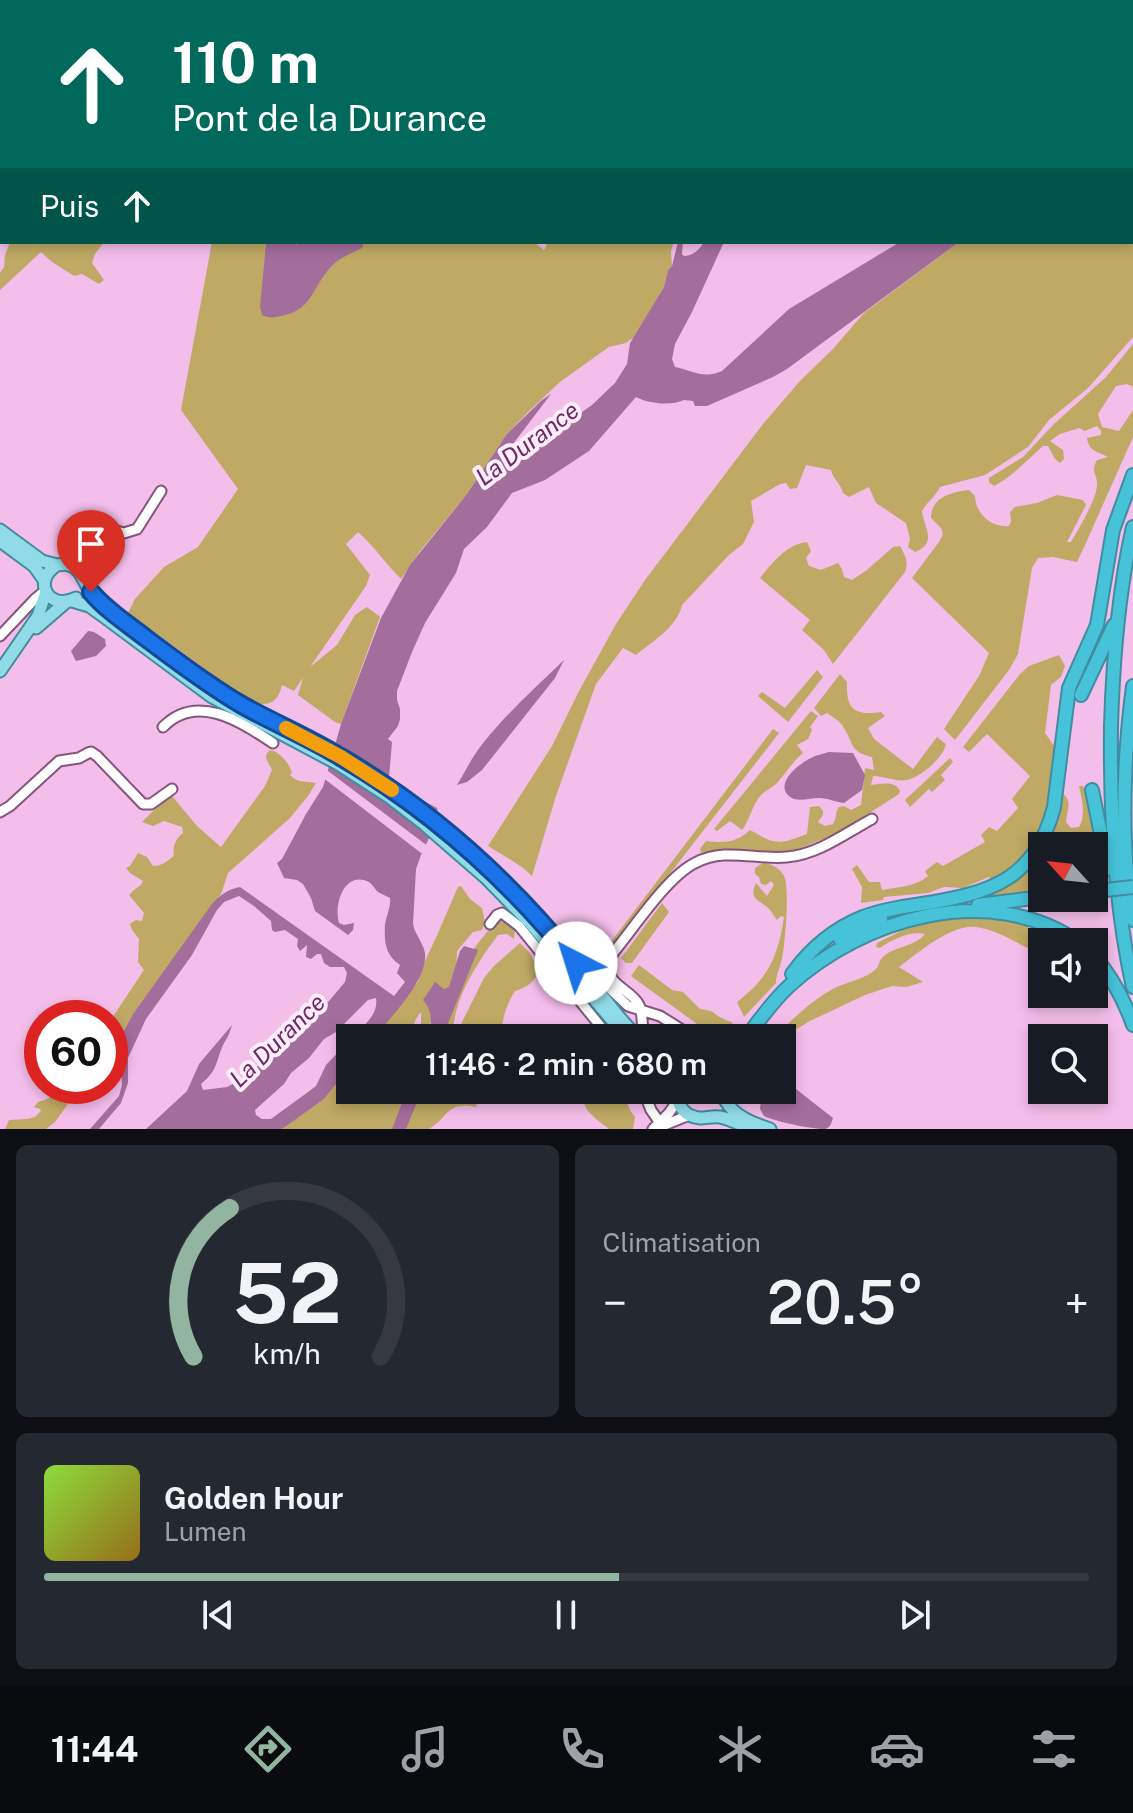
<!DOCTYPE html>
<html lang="fr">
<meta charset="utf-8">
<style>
body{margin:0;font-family:"Public Sans",sans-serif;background:#242831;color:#f1f3f6;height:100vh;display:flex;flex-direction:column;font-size:30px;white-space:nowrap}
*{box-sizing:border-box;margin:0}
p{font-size:26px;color:#9ea1a6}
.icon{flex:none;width:44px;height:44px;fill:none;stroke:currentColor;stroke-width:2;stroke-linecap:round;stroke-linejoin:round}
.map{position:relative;height:1129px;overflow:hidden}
.sheet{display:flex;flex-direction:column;gap:16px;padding:16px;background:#0d0f14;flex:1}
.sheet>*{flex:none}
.top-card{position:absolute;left:0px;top:0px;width:1134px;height:244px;box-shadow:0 4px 12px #0003;background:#00695c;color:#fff;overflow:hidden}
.needle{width:52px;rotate:297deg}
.tools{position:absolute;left:1028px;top:832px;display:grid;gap:16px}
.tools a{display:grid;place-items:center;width:80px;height:80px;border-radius:0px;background:#171b24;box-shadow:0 4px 12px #0003;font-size:40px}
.speed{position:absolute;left:24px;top:1000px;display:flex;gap:16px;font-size:40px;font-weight:700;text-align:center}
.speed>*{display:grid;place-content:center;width:104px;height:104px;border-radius:50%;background:#171b24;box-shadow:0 4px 12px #0003;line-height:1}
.speed .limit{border:12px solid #d22;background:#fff;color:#111}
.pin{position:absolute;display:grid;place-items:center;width:68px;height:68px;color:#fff;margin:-82px -34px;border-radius:50% 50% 50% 0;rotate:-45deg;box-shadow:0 0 8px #0007}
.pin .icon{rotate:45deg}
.me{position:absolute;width:88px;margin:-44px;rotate:320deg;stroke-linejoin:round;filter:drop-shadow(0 0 6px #0008)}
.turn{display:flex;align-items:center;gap:28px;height:168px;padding:0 40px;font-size:36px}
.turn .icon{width:104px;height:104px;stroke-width:2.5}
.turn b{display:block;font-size:56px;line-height:68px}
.then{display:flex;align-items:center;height:76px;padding:0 40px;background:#0003;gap:16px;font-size:30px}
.big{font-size:60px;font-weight:600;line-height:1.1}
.sheet .card{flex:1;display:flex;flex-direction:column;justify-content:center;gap:12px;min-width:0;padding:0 28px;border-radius:12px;background:#242831}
.sheet .dial{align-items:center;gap:0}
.dial svg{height:208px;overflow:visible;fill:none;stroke:#363941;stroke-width:7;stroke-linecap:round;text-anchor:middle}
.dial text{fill:#f1f3f6;stroke:none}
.song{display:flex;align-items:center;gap:24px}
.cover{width:96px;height:96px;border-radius:12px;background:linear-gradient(135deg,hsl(90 70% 55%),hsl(40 70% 35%))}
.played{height:8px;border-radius:4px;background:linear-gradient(90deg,#91b5a1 55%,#363941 55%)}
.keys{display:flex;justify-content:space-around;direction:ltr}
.heat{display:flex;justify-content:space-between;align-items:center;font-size:44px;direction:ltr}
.sheet .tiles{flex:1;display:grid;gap:16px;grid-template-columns:1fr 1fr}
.card:last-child{grid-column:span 2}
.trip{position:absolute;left:336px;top:1024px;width:460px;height:80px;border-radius:0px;background:#171b24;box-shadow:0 4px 12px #0003;font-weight:600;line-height:80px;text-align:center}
.dock{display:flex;height:128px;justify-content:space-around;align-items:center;background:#090b0e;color:#9ea1a6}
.dock .icon{width:56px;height:56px}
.dock .on{color:#91b5a1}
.dock b{font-size:36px;color:#f1f3f6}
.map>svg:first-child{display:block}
.green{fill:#bfa964}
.water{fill:#a46e9c}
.pier{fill:#f4beeb}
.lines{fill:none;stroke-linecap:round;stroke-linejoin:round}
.minor-casing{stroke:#84557d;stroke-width:13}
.major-casing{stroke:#428ca0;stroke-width:15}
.highway-casing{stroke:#428ca0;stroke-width:16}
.minor{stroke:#fff;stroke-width:9}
.major{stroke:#91dbe8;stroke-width:11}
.highway{stroke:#47c3d9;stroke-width:12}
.highway-bridge-casing{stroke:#428ca0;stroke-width:16;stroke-linecap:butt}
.highway-bridge{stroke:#47c3d9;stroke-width:12}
.route-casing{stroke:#114b97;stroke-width:20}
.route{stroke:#1a73e8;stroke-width:14}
.slow{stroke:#f59e0b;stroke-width:14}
.labels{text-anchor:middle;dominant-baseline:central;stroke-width:8;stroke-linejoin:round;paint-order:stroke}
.water-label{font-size:24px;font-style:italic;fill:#6d2a66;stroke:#feedfb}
</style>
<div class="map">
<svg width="1133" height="1129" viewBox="0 0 1133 1129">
<rect width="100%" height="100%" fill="#f4beeb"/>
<!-- green -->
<path class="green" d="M428,0H956L954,2H427Z
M1133,119V337L1088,388L1049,420L1028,447L985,475L940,487C936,496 927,502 922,511C924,528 938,543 915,552L908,547L910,539L906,523L876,503L869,487L849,497L843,493C841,484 833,479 831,470L806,465L797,488L790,489L786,483L780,484L751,501L754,522L743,544L729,555L682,605C677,627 653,641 636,655L623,648L596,684L556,796L532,876L522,867L488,846L552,746L578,693L616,624L645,580L763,424L800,381L833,349L864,313L959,242H1132Z
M10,242H104L95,254L92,263L104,280L99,284L82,274L74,276L52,262L41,252L0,290V273L4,267L5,255Z
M212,242H534L544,250L547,245L543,242H674L671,251L672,266L668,270L664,287L634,337L626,343L609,347L599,354L560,382L528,412L506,435L467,494L421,550L401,579C386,564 374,546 358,532L346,544L370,575L366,586L310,667L337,645L355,615L367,607L380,617L341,724L335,722L298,695L303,678L294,691L282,685C274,723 237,694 217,683V680L219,679L128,613L135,599L164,567L198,547L238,489L181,410Z
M1133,344V387L1127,384L1116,386L1098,414L1102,427L1119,431L1133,410V437L1085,545L1077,562L1053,557L1038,558L1032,568L1018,654L1009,670L955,740L944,729L979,676L989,653L912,578L939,542L943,534L941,528L931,518C931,497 952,492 969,490L975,496C975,513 991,528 1009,526L1011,521L1010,512L1015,507L1037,503L1057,495L1083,500L1086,505L1067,542H1071C1078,530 1098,497 1097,484C1097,472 1090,473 1097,460L1108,457C1097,451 1089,452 1087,438L1101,435V431L1097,426L1085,431L1079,428L1060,434L1050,441L1063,450L1064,459L1060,463L1055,459L1048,446H1043C1027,460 1013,476 994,486L989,482V478L1023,457L1053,425L1106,377Z
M807,542L811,551L806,558L809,566L821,570L838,563L842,569L844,577L852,580L867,570L893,547L900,546C905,555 909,562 905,572L833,664L824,650L802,630L810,620L760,578C772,563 787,544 807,542Z
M1059,655L1065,666L1061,677L1051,685L1045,733L1057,750L1053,795L1036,842L1013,868L992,881L989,877L963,888L944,887L928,893L884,897L883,900L861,903L862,887L852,869L857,865L869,882H880L882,890C898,887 915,887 928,876L925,871L937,862L943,866L985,842L981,835L989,827L997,831L1018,808L1012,799L1030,776L987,734L969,752L963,747L1020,674L1029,666Z
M817,670L823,677L788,722L758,696L762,692L785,708Z
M840,674L847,682C846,709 854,716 881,712L885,716L868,728L874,739L913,769L937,737L946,744C943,758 921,777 907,780C897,782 884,776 873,776L871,785C881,784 895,780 900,791L899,794L840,832L791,852L773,854L727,849L701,853L700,849L706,841C724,843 736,843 750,830C776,845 778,845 807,834L810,807L819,806L823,811V815L818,822L825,826L833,824C837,818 835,812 839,807L844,806L851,810L861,805L865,768L874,770L872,757C848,752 854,741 842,725C839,720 832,717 827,713L821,716L814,708Z
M811,711L818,716L810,727L812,730L808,739L797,745L803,753C792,762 786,773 777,783C772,788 766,790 761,795C752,805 750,820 742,830L730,821L717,831L714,829Z
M773,729L779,733L613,947L610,943Z
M270,750C280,752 288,762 292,772L290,775C296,783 306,781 316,783L308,796L290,818L228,873L221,894L133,1014L119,1040L110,1050V1021L144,970L138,962L139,939L132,930L130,924L136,920L142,921L144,913L129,895L134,890L141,885L143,881L130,873L126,868L130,866L138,853L147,857L153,866C162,866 167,861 174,856C172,847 176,838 183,833L182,827L164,821L153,826L142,822L166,798L172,796L197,826L221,847L265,786L272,770C268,761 262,757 270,750Z
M950,758L953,762L941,775L945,780L932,792L929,789L910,807L905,800Z
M1079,786H1083L1090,799L1107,884L1094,885V846H1045L1050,837L1062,793C1073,800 1067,811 1066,822L1071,828L1079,827C1086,816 1082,799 1079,786Z
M1042,851V892L984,899L987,895L995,891Z
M763,863C772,864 780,868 784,876C790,888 785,945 782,959C780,968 776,974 776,983L744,1017L737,1002C769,978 778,956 784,917L781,916L777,920C774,916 772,912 769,909C759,899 748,900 756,883L767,896L774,885L771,881L766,885L761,884L759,877L755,874V868Z
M461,886L470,899L482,908L485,922L482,930L473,932L457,951L456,978L434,1018L424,1031L421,1025V1012C414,1020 412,1028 414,1038H374L418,982L426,959L438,933L458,887Z
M662,903L669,912L632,963H626L621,958Z
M976,914L1021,921L1029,928L1043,929L1070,942H1042V953L1039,954C1020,945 998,930 976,927C951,924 918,953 899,967L923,982L906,987L892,986L865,995L810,1021L782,1038L778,1032C795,1018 811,1001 831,990C844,982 865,980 876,969C879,966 879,961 882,958C893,946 915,947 925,934C910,931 893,939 880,948L876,947L877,943L917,923Z
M499,917L515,929L514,939L507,934L498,935C478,962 455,996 453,1031L459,1028L484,978L494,966L520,943L530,953L539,971C534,983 527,987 515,991C506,1005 501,1021 502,1038H434L467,957Z
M639,965L672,990L683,992L700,1009C717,1011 712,1014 724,1019C727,1021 730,1021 733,1023L729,1027L713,1028L697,1024L631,976Z
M350,1067V1090H481L476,1107C446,1101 449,1117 429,1129H281L324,1099Z
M58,1086H81L55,1122L46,1129H5L9,1120L27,1119L35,1117L41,1111L40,1109L34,1107L38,1102C49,1100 53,1095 58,1086Z
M575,1090H623L630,1110L635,1117L633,1129H609L596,1119L587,1110L583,1101L576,1094Z"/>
<!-- water -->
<path class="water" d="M267,242H293L297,245L301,242H364L362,248C350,254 338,258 329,269C312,289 311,311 281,316C273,318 269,318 262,315L260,307L266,244Z
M678,242H683L682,254L684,256C693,256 700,249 704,242H724L692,312L675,344L672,359L675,367C693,371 704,379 722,371L789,309L900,242H959L787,369L773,377L707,406H695L693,401L684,400C671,406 649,404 636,397L589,451L545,480L512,493L487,527L464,549L456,573L425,623L412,652L397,691V700L400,709V719L398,726L388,739L392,742L389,778L410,796L424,801L437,808L439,817L421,855L416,869L413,924C415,935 423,942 425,953C428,981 390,1017 374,1038H352C362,1027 379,1015 376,998L368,1000L336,1032L324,1039L309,1058L291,1073L284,1084L255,1110L256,1115L262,1119H271L308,1092L316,1086L326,1065L350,1040V1067L324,1099L285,1127L281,1129H146L187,1091L199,1064L232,1025C230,1032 228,1037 224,1043C215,1062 219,1069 201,1084L203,1090L227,1087L235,1083L302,1033L345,982L347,973L344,967H330L324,963L321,954H317L311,959L306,957L307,945L300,951L297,946L298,939L285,930L275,932L272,930L271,921L254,906L239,896L224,902L217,910L192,955L146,1019L128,1058V1083L121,1103L99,1129H90L119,1096L122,1085L119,1040L133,1014L212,904C220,895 228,889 240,887L394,996L405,982L397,973L400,965C385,955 384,942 385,924C387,914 391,907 390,898C389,897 379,893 378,892C373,887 372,882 364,880C342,875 334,907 339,923L344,925L354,923L353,930L348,935L315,911L311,898L303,884L297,880L284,878L277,863L282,859L306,814L323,787L341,724L381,618L410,565L467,494L506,435L542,400L551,394L506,453L503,458L505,461L522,453L558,429L592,405L615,383L627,364L630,343L664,287L668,270L672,266Z
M88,631L94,632L105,639L106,646L96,656L76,661L71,651Z
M564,660L555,678L482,770L467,782L457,785C466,770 473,755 484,742C508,712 536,687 564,660Z
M829,752L853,753L865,775L862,790L844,803C835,802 828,798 819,798C810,798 796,803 789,796C774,783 800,763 811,758C816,755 823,754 829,752Z
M464,946L478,950L442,1038H428C432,1025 433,1011 423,1000L435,982L444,989L449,987L460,951Z
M782,1078L833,1118C831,1123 831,1127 825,1129C811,1129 777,1122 764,1116L760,1109L762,1090H782Z
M407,1090H422L406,1129H392Z"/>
<!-- pier -->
<path class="pier" d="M332,740L390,777L394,778L396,781L443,817L433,838L385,802L326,764Z
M324,768L429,847L425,856L322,777Z"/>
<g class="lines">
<defs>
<path id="minor" d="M0,36L2,37
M66,564L76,556L95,525L124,533L137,529L161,491
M0,636L35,599L46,590
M163,727C197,692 241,722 273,743
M0,812L10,806L59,761L79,758L88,753L91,752L97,756L143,804H151L172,789
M490,924L497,915L502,913L519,926L610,1038
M609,966C607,986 631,989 639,1005C644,1015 641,1028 644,1038
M695,1038L660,1016L628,1006L608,987L602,974L608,959C631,933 665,878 695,863C725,847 755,860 787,857C817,855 846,833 872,819
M643,1090L651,1110L660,1123
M660,1127L689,1115
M653,1129L669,1113L677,1101"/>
<path id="major" d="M0,530L42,561L57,565L66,564L74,567L80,573L88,588L104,605L216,690L243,706L341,757L429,817L476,856L526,906L565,949L619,1017L638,1038
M0,541L34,566L44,580
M57,565C31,581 49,612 76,598
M72,601L89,606L103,616L212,697L338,764L389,797L424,824L485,877L530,923L627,1038
M36,628L65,603
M0,671L38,616L46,592
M676,1090C677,1104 683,1117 700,1118C707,1118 712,1116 720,1117C731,1119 741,1125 751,1129
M725,1100C735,1117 752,1123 770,1129"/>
<path id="highway" d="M1133,527C1118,592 1113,659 1111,726C1110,813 1114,902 1133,987
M1133,686C1123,763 1120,843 1133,920
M1081,695L1114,625
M1092,790L1108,869
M978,905L1042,897
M840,939L881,919
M1094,956C1112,977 1124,999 1133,1025
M792,974C810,949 833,929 863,917C882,910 902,907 922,904C991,893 1035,880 1054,807L1069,688L1097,625L1113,530L1133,475
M746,1038C759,1020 773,1001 789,986C863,918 989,881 1078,942"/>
</defs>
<!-- minor casing -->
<use href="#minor" class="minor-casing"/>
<!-- major casing -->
<use href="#major" class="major-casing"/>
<!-- highway casing -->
<use href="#highway" class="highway-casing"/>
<!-- minor -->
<use href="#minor" class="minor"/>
<!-- major -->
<use href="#major" class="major"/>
<!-- highway -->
<use href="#highway" class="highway"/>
<defs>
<path id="highway-bridge" d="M1096,891L1133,887"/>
</defs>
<!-- highway-bridge casing -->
<use href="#highway-bridge" class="highway-bridge-casing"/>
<!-- highway-bridge -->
<use href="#highway-bridge" class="highway-bridge"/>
</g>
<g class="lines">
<defs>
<path id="route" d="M91,592C107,611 128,624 147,639C178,662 209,686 242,705C274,723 308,737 339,756C430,809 510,881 576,963"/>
</defs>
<!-- route casing -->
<use href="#route" class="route-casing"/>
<!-- route -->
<use href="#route" class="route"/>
<!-- slow -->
<path class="slow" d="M286,728L341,757L392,790"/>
</g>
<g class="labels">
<!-- water labels -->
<g class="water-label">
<text transform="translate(527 443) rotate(-37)">La Durance</text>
<text transform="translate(277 1040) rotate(-44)">La Durance</text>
</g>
</g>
</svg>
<div class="tools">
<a><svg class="needle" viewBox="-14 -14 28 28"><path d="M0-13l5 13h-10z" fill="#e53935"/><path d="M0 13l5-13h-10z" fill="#9ea1a6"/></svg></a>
<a><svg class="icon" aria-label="sound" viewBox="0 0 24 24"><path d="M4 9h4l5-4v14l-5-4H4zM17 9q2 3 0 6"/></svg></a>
<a><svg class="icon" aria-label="search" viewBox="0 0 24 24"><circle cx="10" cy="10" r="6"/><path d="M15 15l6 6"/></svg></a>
</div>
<div class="speed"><div class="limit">60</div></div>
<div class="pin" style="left:91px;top:592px;background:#d93025"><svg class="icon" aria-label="arrive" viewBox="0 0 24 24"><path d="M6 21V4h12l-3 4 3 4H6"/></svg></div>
<svg class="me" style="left:576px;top:963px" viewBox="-20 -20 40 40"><circle r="19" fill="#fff"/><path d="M0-13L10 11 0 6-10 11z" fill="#1a73e8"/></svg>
<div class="trip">11:46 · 2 min · 680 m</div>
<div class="top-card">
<div class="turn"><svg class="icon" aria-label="ahead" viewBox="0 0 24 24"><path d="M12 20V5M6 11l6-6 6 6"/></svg><div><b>110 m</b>Pont de la Durance</div></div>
<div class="then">Puis<svg class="icon" aria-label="ahead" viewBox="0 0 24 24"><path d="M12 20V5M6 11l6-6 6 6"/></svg></div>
</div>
</div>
<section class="sheet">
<div class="tiles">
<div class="card dial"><svg viewBox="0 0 100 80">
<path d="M14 69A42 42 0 1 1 86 69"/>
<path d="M14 69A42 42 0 0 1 28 12" stroke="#91b5a1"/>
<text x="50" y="56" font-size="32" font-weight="700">52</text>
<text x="50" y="72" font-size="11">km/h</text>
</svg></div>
<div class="card"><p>Climatisation</p>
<div class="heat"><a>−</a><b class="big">20.5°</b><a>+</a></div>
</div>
<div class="card">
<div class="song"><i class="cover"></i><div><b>Golden Hour</b><p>Lumen</p></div></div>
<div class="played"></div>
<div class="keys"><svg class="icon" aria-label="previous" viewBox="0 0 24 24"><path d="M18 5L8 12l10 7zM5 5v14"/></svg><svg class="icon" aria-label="pause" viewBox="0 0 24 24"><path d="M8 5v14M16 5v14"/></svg><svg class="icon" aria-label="next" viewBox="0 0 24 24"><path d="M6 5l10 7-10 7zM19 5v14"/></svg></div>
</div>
</div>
</section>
<nav class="dock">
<b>11:44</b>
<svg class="icon on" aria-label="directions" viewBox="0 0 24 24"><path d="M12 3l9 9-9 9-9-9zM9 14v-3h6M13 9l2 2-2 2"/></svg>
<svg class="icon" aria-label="music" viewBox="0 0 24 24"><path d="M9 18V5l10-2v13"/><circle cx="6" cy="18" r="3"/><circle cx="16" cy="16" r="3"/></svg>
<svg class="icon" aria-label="phone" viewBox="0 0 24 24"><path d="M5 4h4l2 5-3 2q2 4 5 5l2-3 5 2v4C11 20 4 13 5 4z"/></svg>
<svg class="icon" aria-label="climate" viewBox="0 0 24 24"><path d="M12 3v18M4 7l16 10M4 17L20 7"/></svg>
<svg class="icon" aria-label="car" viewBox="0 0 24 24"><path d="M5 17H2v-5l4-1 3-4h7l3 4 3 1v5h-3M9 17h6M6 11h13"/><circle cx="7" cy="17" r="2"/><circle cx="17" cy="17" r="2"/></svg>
<svg class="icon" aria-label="filters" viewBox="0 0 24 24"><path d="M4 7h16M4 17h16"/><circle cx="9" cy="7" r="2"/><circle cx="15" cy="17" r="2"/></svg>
</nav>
